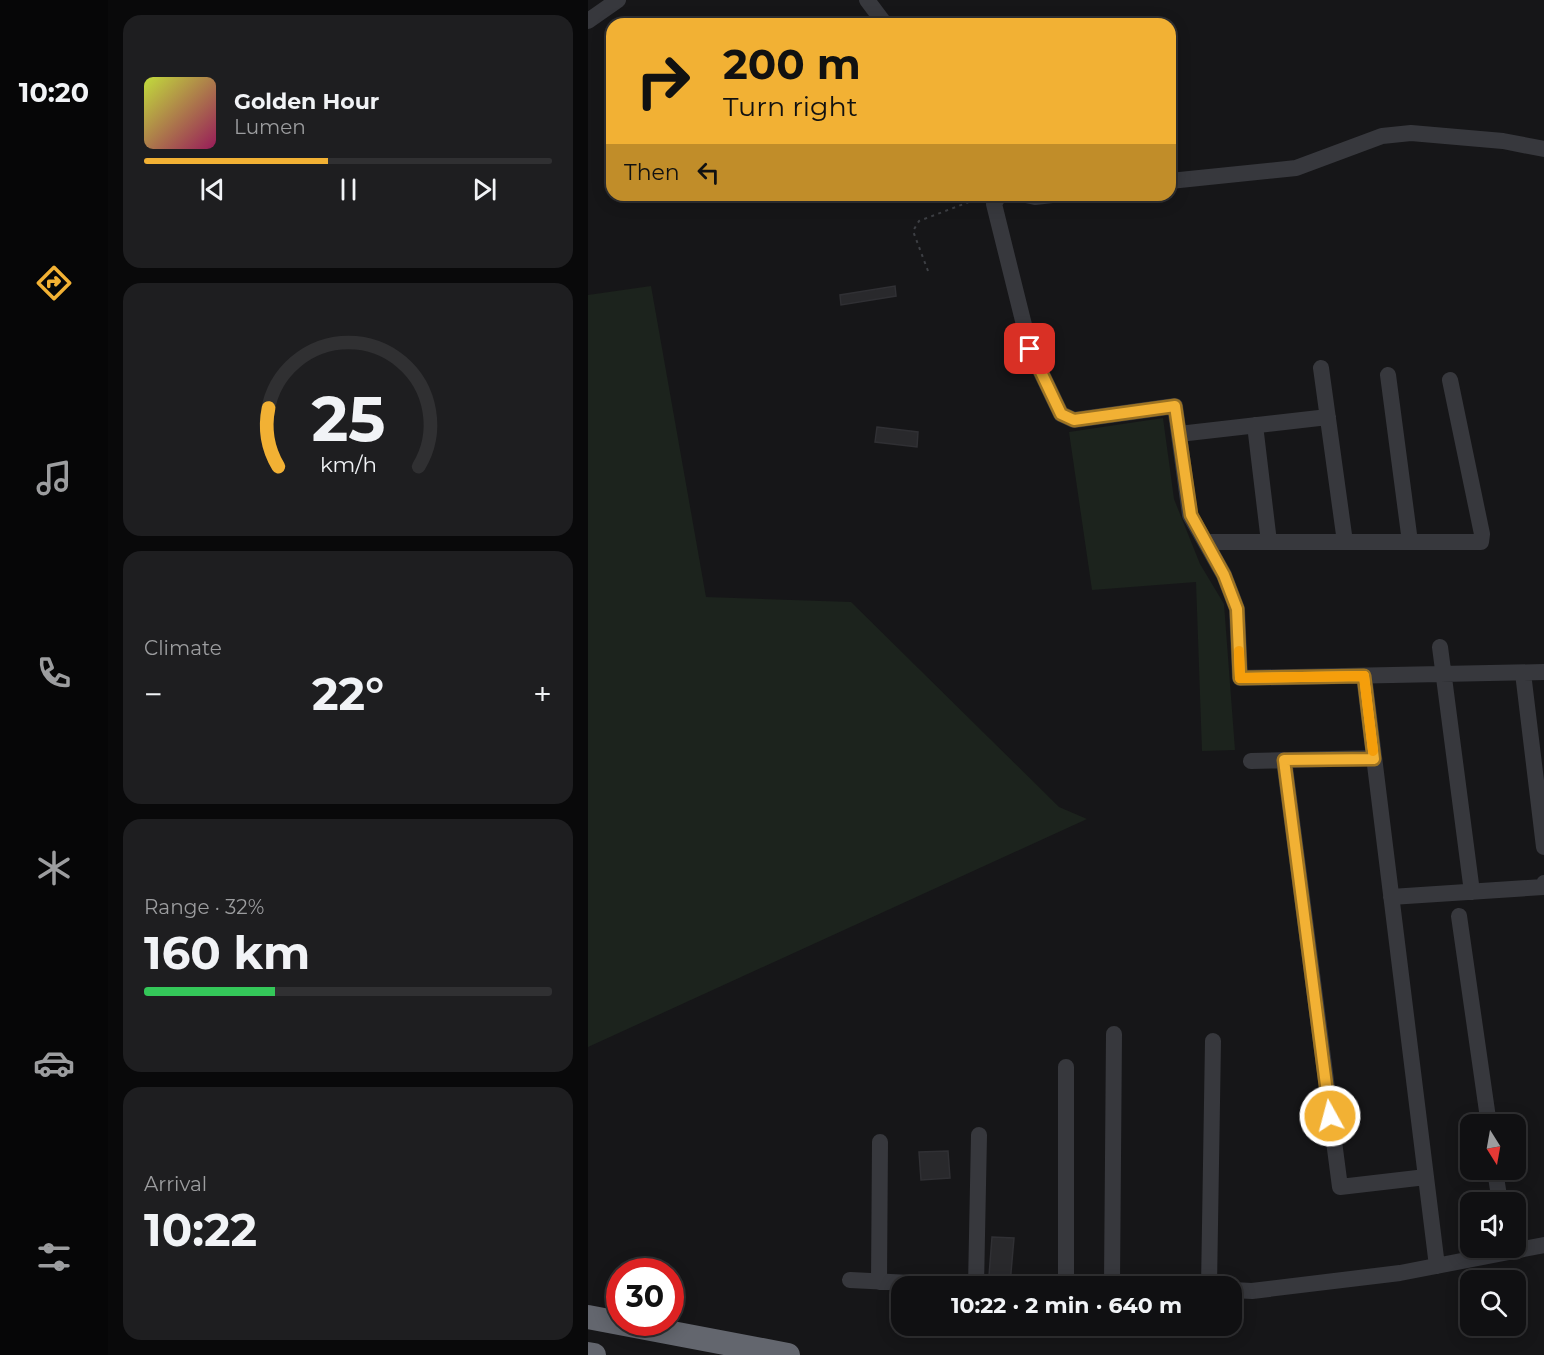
<!DOCTYPE html>
<meta charset="utf-8">
<style>
body{margin:0;font-family:Montserrat,sans-serif;background:#1e1e20;color:#f1f3f6;height:100vh;display:flex;flex-direction:column;font-size:22px;white-space:nowrap}
*{box-sizing:border-box;margin:0}
p{font-size:20px;color:#9c9d9f}
.icon{flex:none;width:33px;height:33px;fill:none;stroke:currentColor;stroke-width:2;stroke-linecap:round;stroke-linejoin:round}
.map{position:relative;flex:1;overflow:hidden}
.panel{display:flex;flex-direction:column;gap:15px;padding:15px;background:#09090a;width:480px}
.panel>*{flex:none}
.banner{position:absolute;left:18px;top:18px;width:570px;height:183px;border-radius:18px;box-shadow:0 3px 15px #0003,0 0 0 2px #303032;background:#f2b134;color:#111;overflow:hidden}
.needle{width:39px;rotate:169deg}
.tools{position:absolute;left:872px;top:1114px;display:grid;gap:12px}
.tools a{display:grid;place-items:center;width:66px;height:66px;border-radius:12px;background:#101012;box-shadow:0 3px 15px #0003,0 0 0 2px #303032;font-size:30px}
.speed{position:absolute;left:18px;top:1258px;display:flex;gap:12px;font-size:30px;font-weight:700;text-align:center}
.speed>*{display:grid;place-content:center;width:78px;height:78px;border-radius:50%;background:#101012;box-shadow:0 3px 15px #0003,0 0 0 2px #303032;line-height:1}
.speed .limit{border:9px solid #d22;background:#fff;color:#111}
.pin{position:absolute;display:grid;place-items:center;width:51px;height:51px;color:#fff;margin:-26px;border-radius:12px;box-shadow:0 3px 9px #0006}
.me{position:absolute;width:66px;margin:-33px;rotate:353deg;stroke-linejoin:round;filter:drop-shadow(0 0 4px #0008)}
.turn{display:flex;align-items:center;gap:21px;height:126px;padding:0 18px;font-size:27px}
.turn .icon{width:78px;height:78px;stroke-width:2.5}
.turn b{display:block;font-size:42px;line-height:51px}
.then{display:flex;align-items:center;height:57px;padding:0 18px;background:#0003;gap:12px;font-size:22px}
.big{font-size:45px;font-weight:700;line-height:1.1}
.panel .widget{flex:1;display:flex;flex-direction:column;justify-content:center;gap:9px;min-width:0;padding:0 21px;border-radius:18px;background:#1e1e20}
.panel .dial{align-items:center;gap:0}
.dial svg{height:156px;overflow:visible;fill:none;stroke:#303032;stroke-width:7;stroke-linecap:round;text-anchor:middle}
.dial text{fill:#f1f3f6;stroke:none}
.song{display:flex;align-items:center;gap:18px}
.cover{width:72px;height:72px;border-radius:9px;background:linear-gradient(135deg,hsl(70 70% 55%),hsl(330 70% 35%))}
.played{height:6px;border-radius:3px;background:linear-gradient(90deg,#f2b134 45%,#303032 45%)}
.keys{display:flex;justify-content:space-around;direction:ltr}
.heat{display:flex;justify-content:space-between;align-items:center;font-size:33px;direction:ltr}
.charge{height:9px;border-radius:4px;background:linear-gradient(90deg,#34c759 32%,#303032 0)}
.trip{position:absolute;left:303px;top:1276px;width:351px;height:60px;border-radius:18px;background:#101012;box-shadow:0 3px 15px #0003,0 0 0 2px #303032;font-weight:700;line-height:60px;text-align:center}
main{display:flex;flex:1;min-height:0}
.menu{display:flex;flex-direction:column;width:108px;justify-content:space-around;align-items:center;background:#060607;color:#9c9d9f}
.menu .icon{width:42px;height:42px}
.menu .selected{color:#f2b134}
.menu b{font-size:27px;color:#f1f3f6}
.map>svg:first-child{display:block}
.green{fill:#1c231d}
.building{fill:#29292c;stroke:#303034;stroke-width:1.5}
.lines{fill:none;stroke-linecap:round;stroke-linejoin:round}
.path{stroke:#3d3f44;stroke-width:2;stroke-dasharray:3 4.5;stroke-linecap:butt}
.minor{stroke:#37383d;stroke-width:16}
.highway{stroke:#63666e;stroke-width:24}
.route-casing{stroke:#9d7322;stroke-width:15}
.route{stroke:#f2b134;stroke-width:10}
.slow{stroke:#f59e0b;stroke-width:10}
</style>
<main>
<nav class="menu">
<b>10:20</b>
<svg class="icon selected" aria-label="directions" viewBox="0 0 24 24"><path d="M12 3l9 9-9 9-9-9zM9 14v-3h6M13 9l2 2-2 2"/></svg>
<svg class="icon" aria-label="music" viewBox="0 0 24 24"><path d="M9 18V5l10-2v13"/><circle cx="6" cy="18" r="3"/><circle cx="16" cy="16" r="3"/></svg>
<svg class="icon" aria-label="phone" viewBox="0 0 24 24"><path d="M5 4h4l2 5-3 2q2 4 5 5l2-3 5 2v4C11 20 4 13 5 4z"/></svg>
<svg class="icon" aria-label="climate" viewBox="0 0 24 24"><path d="M12 3v18M4 7l16 10M4 17L20 7"/></svg>
<svg class="icon" aria-label="car" viewBox="0 0 24 24"><path d="M5 17H2v-5l4-1 3-4h7l3 4 3 1v5h-3M9 17h6M6 11h13"/><circle cx="7" cy="17" r="2"/><circle cx="17" cy="17" r="2"/></svg>
<svg class="icon" aria-label="filters" viewBox="0 0 24 24"><path d="M4 7h16M4 17h16"/><circle cx="9" cy="7" r="2"/><circle cx="15" cy="17" r="2"/></svg>
</nav>
<section class="panel">
<div class="widget">
<div class="song"><i class="cover"></i><div><b>Golden Hour</b><p>Lumen</p></div></div>
<div class="played"></div>
<div class="keys"><svg class="icon" aria-label="previous" viewBox="0 0 24 24"><path d="M18 5L8 12l10 7zM5 5v14"/></svg><svg class="icon" aria-label="pause" viewBox="0 0 24 24"><path d="M8 5v14M16 5v14"/></svg><svg class="icon" aria-label="next" viewBox="0 0 24 24"><path d="M6 5l10 7-10 7zM19 5v14"/></svg></div>
</div>
<div class="widget dial"><svg viewBox="0 0 100 80">
<path d="M14 69A42 42 0 1 1 86 69"/>
<path d="M14 69A42 42 0 0 1 9 39" stroke="#f2b134"/>
<text x="50" y="56" font-size="32" font-weight="700">25</text>
<text x="50" y="72" font-size="11">km/h</text>
</svg></div>
<div class="widget"><p>Climate</p>
<div class="heat"><a>−</a><b class="big">22°</b><a>+</a></div>
</div>
<div class="widget"><p>Range · 32%</p><b class="big">160 km</b><div class="charge"></div></div>
<div class="widget"><p>Arrival</p><b class="big">10:22</b></div>
</section>
<div class="map">
<svg width="956" height="1355" viewBox="0 0 956 1355">
<rect width="100%" height="100%" fill="#161618"/>
<!-- green -->
<path class="green" d="M63,286L118,597L263,602L471,807L499,819L0,1047V295Z
M575,418L586,499L612,564L636,604L647,750L614,751L608,582L504,590L481,432Z"/>
<!-- building -->
<path class="building" d="M307,286L308,296L253,305L252,295Z
M289,427L330,432L329,447L287,442Z
M360,1151L362,1178L333,1180L331,1152Z
M404,1237L426,1238L422,1284H414L409,1278L401,1276Z"/>
<g class="lines">
<!-- path -->
<path class="path" d="M340,271L325,231L331,221L394,197"/>
<!-- minor -->
<path class="minor" d="M279,0L297,24
M0,21L30,0
M582,181L708,168L794,136L823,133L915,141L956,149
M411,195L406,204L442,349L473,414L486,420L587,406L602,515L636,575L649,609L652,678L956,672
M438,195L447,197L464,195
M733,368L757,542
M800,375L822,542
M667,425L681,542
M591,434L740,417
M618,542H893L894,534L862,380
M852,647L884,892
M935,673L956,847
M776,676L849,1266
M696,760L752,1187L838,1177
M663,761L786,758
M803,897L955,887L956,883
M871,916L901,1125
M478,1067V1287
M907,1170L912,1203
M262,1280L404,1287
M291,1282L292,1142
M524,1283L526,1034
M388,1286L391,1135
M496,1287L509,1282L593,1287
M621,1287L625,1041
M644,1290L664,1291L812,1273L956,1245"/>
<!-- highway -->
<path class="highway" d="M0,1317L200,1355
M0,1354L6,1355"/>
</g>
<g class="lines">
<defs>
<path id="route" d="M442,349L473,414L486,420L587,406L603,515L636,575L649,609L652,678L776,676L786,759L696,760L742,1116"/>
</defs>
<!-- route casing -->
<use href="#route" class="route-casing"/>
<!-- route -->
<use href="#route" class="route"/>
<!-- slow -->
<path class="slow" d="M651,651L652,678L776,676L785,751"/>
</g>
</svg>
<div class="tools">
<a><svg class="needle" viewBox="-14 -14 28 28"><path d="M0-13l5 13h-10z" fill="#e53935"/><path d="M0 13l5-13h-10z" fill="#9c9d9f"/></svg></a>
<a><svg class="icon" aria-label="sound" viewBox="0 0 24 24"><path d="M4 9h4l5-4v14l-5-4H4zM17 9q2 3 0 6"/></svg></a>
<a><svg class="icon" aria-label="search" viewBox="0 0 24 24"><circle cx="10" cy="10" r="6"/><path d="M15 15l6 6"/></svg></a>
</div>
<div class="speed"><div class="limit">30</div></div>
<div class="pin" style="left:442px;top:349px;background:#d93025"><svg class="icon" aria-label="arrive" viewBox="0 0 24 24"><path d="M6 21V4h12l-3 4 3 4H6"/></svg></div>
<svg class="me" style="left:742px;top:1116px" viewBox="-20 -20 40 40"><circle r="17" fill="#f2b134" stroke="#fff" stroke-width="3"/><path d="M0-11L8 9 0 5-8 9z" fill="#fff"/></svg>
<div class="trip">10:22 · 2 min · 640 m</div>
<div class="banner">
<div class="turn"><svg class="icon" aria-label="right" viewBox="0 0 24 24"><path d="M7 20v-9h11M14 6l5 5-5 5"/></svg><div><b>200 m</b>Turn right</div></div>
<div class="then">Then<svg class="icon" aria-label="left" viewBox="0 0 24 24"><path d="M17 20v-9H6M10 6l-5 5 5 5"/></svg></div>
</div>
</div>
</main>
